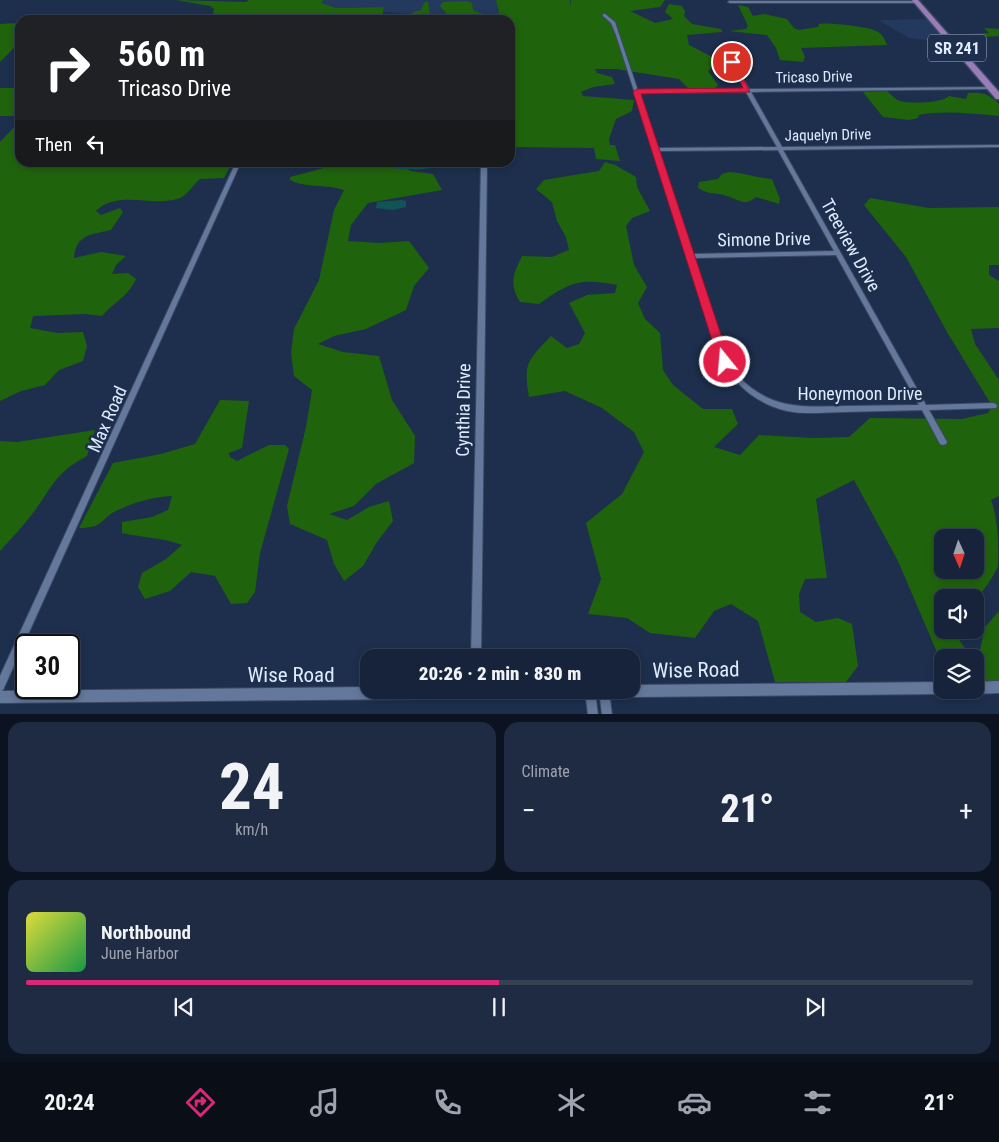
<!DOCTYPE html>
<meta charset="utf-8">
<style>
body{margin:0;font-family:"Roboto Condensed",sans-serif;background:#1f2b42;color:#f1f3f6;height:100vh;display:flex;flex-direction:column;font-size:19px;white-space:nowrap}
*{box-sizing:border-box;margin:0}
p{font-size:16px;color:#9ea4af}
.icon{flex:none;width:28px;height:28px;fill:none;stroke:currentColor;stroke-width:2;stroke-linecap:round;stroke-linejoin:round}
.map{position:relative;height:714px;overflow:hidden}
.side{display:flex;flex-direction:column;gap:8px;padding:8px;background:#0c1320;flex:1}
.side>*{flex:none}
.guide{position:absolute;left:15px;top:15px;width:500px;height:152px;border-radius:15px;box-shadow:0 2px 8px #0003,0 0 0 1px #354054;background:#202124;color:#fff;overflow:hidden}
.needle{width:32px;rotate:177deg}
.buttons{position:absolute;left:934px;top:529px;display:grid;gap:10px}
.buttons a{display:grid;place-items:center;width:50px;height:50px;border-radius:10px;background:#16233a;box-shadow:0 2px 8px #0003,0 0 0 1px #354054;font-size:25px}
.speed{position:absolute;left:15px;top:634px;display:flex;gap:10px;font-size:25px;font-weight:700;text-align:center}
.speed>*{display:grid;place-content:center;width:65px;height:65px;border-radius:50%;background:#16233a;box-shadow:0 2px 8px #0003,0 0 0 1px #354054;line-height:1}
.speed .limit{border:2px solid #111;border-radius:8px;background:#fff;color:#111}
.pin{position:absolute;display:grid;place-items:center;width:42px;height:42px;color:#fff;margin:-21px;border:2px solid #fff;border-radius:50%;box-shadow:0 1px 5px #0007}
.me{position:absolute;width:55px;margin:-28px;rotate:343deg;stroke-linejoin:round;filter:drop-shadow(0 0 4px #0008)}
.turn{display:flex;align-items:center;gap:18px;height:105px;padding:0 20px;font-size:22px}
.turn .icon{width:65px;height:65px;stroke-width:2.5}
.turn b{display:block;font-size:35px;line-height:42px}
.then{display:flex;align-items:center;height:48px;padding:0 20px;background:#0003;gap:10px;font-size:19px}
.big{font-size:38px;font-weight:800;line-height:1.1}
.side .card{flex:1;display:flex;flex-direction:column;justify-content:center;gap:8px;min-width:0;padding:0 18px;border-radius:15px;background:#1f2b42}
.side .dial{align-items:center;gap:0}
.dial b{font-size:65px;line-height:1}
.song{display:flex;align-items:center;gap:15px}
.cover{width:60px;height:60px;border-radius:8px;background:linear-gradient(135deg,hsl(60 70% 55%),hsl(140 70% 35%))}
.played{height:5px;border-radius:2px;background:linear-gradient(90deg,#db2777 50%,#354054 50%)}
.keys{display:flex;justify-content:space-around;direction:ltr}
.heat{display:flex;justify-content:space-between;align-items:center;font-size:28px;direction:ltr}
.side .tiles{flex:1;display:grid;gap:8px;grid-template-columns:1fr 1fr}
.card:last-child{grid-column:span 2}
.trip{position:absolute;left:360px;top:649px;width:280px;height:50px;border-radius:15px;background:#16233a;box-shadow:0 2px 8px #0003,0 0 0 1px #354054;font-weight:800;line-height:50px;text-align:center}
.tab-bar{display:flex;height:80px;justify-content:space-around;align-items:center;background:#090e17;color:#9ea4af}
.tab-bar .icon{width:35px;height:35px}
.tab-bar .active{color:#db2777}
.tab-bar b{font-size:22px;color:#f1f3f6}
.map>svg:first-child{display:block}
.built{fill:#23395d}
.green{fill:#20630d;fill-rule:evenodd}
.water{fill:#125356}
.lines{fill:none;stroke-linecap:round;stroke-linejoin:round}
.minor-casing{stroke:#3a4963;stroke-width:2}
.tertiary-casing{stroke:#3a4963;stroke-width:2}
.primary-casing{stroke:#3a4963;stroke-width:3}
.minor{fill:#63789b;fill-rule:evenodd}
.tertiary{fill:#63789b;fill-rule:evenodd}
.primary{fill:#9a7db8;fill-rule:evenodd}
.route{fill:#e11d48;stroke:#92132f}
.labels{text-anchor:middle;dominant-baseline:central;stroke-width:5;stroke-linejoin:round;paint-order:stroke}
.far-street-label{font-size:15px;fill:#dfebfe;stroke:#1d2f4d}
.shield{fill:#1d2f4d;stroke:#a5b3c9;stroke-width:1}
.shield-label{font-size:16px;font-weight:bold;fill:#dfebfe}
.street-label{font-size:18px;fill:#dfebfe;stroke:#1d2f4d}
.near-street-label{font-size:21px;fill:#dfebfe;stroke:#1d2f4d}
</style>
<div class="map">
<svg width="999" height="715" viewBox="0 0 999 715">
<rect width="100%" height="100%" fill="#1d2f4d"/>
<!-- built -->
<path class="built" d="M323,0H496L499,13L489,16L473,10L446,12L431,20L428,1L422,10L412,14L383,12L384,7L336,8L322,3Z
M929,19L950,43L909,38L878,20Z"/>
<!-- green -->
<path class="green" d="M176,0L246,2L249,0H323L322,3L336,8L384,7L382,18L377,20H212L214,9L210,6Z
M496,0H570L571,6V0H665L660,7L630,11L655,23L673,19L665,12L669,4L682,6L685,11L684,16L692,24L721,29L722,32L687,35L689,45L720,61L708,71L718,85L715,88H688L679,79L616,69H595L597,73L612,77L615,84L593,87L581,92L583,96L634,100L632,111L616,119L609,139L610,145H615L620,161L596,159L594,148L510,147V20H407L413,12L421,10L424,3L428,1L431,19L446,13L440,6L443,2L467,1L472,3L473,10L489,16L499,13Z
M738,5L748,7L753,16L764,14L787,19L794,28L799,30L818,27L819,24C827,22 872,27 878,32C883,35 885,40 887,45L801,48L805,57L803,62L780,60L776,48L767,35L729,31L746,29L748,26Z
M20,23V42L0,62V24Z
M984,28L999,29V36L955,39L950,35L989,33Z
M0,88H20V121L15,116H0Z
M887,91C891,95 895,99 900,101C910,104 943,103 949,96L966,99L968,93C983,92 989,94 999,104V116C974,114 944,110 919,115L918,118L909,120L883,117L863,92Z
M20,121V162L232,163L224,178L200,179C194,184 186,196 180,198C153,208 118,189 96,211L101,215L120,208L123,212L111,230C91,235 76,234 74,258L101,252L126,256L116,265L112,274L128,273L136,279C126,299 116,300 102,316L85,314L33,316L30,328L57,333L83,332L87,346L83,361L59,370L45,385L21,391L0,401V142Z
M325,162L398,163L399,165L411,171L433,174L442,190L368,203L351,225L348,241L379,243L409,241L429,268L414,286L406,310L366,329L334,336L318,344L343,352L379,356L392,400L415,436L414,463L376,484L354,506L329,514L347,520L369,507L389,501L393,521L377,542L363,566L344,581L334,564L327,540L290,524L287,506L306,427L312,390L294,376L291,353L294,329L319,280L334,210L344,190C327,184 304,188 290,180V177L335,165Z
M605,162L615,165L636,177L637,187L650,211L632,218L626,226L634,265L647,287L638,303L645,319L660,333L663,370L673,385L703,409H732L738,424L714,447L740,455L759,435L814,438L849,437L870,418L962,419L988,413L992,406L947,332L906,257L864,205L870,198L929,208L999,207V265H989V275L999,281V328L971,329L975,344L999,380V496L991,500C998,517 999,548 998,566C993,578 984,589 977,599L942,598V630H952L967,651L980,650L985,627L999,611V681L975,682V658H942V664L898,561L854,480L816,499L827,578L805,579L799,594L800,612L816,622L838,618L852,624L858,666L846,682H775L758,621L731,604L714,611L695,638L650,633L627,618L588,614L601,579L586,523L622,494L644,452L634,432L602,408L565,391L529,397C523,363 528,360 551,336L567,348L579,344L585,333L569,303L587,295L615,293L617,285C578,278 571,282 539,304L520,302C509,283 513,275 522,256L552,257L569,250L566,237L557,221L552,202L536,189L544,180L599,171ZM942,538H975V570H942Z
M729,172C745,173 757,178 772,179L780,199L779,204L756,197C745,206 741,201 730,197C717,192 712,196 698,188L699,182L718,179L722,174Z
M220,400L249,401L242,448L229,453L230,457L237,461L269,445H285L289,449L260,553L255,592L247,603L231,604L215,576L191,572L170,591L145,599L138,587L142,573L166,559L182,545C162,537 143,538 122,533V522L152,517L168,510L172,496C152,497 135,502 118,510C99,519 105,528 79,528L113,463L161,454L195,444Z
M95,430L87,456C55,473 53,486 33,513C23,526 11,539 0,551V441L17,442Z"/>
<!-- water -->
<path class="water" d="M391,163H442C429,172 410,169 395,169Z
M402,200L406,201V207L393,210L376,208L377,202Z"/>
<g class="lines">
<defs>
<path id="minor" d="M729,1H916L918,2L916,3H730L728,2Z
M603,14H605L615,22L638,91L745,89L730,62L732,61L734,62L749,89L993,87V88L991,89L751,92L782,147L999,145V147L783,150L926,405L993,403L996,404L997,406L996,408L929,410L947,442L946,444L943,445L940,444L922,410C896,411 870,411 845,412C826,412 806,415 787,411C758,404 737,387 722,362L616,35L611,23L603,16ZM746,92L777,147L658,148L639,93ZM778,150L834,251L693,254L659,151ZM836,255L919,405C894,405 870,406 846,406C804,407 771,410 739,377C735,372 732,367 728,361L694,258Z
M236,162H241L3,690L0,692V676Z
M481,162H487L481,658H471Z
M585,690H595L598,715H588Z
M599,690H609L612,715H602Z"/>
<path id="tertiary" d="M999,681V693L975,694L971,692L970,690H975V682Z
M942,682V690H947L946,692L942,694L0,703V691L369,687V690H631V685Z"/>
<path id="primary" d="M912,0H918L999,92V99H996Z"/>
</defs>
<!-- minor casing -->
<use href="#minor" class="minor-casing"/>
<!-- tertiary casing -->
<use href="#tertiary" class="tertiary-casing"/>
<!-- primary casing -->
<use href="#primary" class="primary-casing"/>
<!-- minor -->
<use href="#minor" class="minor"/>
<!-- tertiary -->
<use href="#tertiary" class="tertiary"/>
<!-- primary -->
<use href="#primary" class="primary"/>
</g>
<!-- route -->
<path class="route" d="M730,61L735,62L750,92L641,94L730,362L725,366L719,362L633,92L637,89L743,88Z"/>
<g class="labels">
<!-- far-street labels -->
<g class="far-street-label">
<text transform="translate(814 77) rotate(-1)">Tricaso Drive</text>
<text transform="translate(828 135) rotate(-1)">Jaquelyn Drive</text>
</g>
<!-- shield labels -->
<rect class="shield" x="928" y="34.5" width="58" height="27" rx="4"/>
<g class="shield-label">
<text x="957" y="48">SR 241</text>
</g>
<!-- street labels -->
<g class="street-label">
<text transform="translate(764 239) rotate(-1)">Simone Drive</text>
<text transform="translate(851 245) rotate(61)">Treeview Drive</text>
<text x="860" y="393">Honeymoon Drive</text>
<text transform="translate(463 410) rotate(-89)">Cynthia Drive</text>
<text transform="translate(107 419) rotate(-66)">Max Road</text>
</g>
<!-- near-street labels -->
<g class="near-street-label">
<text transform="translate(696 670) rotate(-1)">Wise Road</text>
<text x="291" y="675">Wise Road</text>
</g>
</g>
</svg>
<div class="buttons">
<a><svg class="needle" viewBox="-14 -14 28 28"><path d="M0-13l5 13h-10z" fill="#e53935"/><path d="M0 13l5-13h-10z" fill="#9ea4af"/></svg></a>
<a><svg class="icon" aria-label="sound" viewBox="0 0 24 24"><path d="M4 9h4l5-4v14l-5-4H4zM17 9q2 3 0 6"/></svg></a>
<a><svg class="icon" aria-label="layers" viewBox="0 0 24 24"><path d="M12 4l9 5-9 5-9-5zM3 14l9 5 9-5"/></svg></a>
</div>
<div class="speed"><div class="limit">30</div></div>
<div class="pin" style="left:732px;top:62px;background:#d93025"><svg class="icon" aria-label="arrive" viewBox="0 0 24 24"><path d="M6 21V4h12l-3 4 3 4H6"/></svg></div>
<svg class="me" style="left:725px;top:362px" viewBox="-20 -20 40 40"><circle r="17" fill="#e11d48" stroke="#fff" stroke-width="3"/><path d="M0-11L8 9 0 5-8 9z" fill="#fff"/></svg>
<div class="trip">20:26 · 2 min · 830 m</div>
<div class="guide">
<div class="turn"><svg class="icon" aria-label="right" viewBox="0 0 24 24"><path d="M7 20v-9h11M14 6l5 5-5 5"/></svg><div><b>560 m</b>Tricaso Drive</div></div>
<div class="then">Then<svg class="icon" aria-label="left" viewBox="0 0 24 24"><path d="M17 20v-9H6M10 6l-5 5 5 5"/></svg></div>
</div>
</div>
<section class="side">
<div class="tiles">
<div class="card dial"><b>24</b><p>km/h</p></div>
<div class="card"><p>Climate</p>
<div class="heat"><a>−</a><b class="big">21°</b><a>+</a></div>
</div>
<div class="card">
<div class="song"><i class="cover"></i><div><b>Northbound</b><p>June Harbor</p></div></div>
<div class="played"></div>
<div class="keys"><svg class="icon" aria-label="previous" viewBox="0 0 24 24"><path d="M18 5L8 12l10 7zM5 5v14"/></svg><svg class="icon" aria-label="pause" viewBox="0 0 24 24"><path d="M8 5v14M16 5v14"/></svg><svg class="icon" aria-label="next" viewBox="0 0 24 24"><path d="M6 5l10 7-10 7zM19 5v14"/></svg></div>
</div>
</div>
</section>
<nav class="tab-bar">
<b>20:24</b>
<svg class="icon active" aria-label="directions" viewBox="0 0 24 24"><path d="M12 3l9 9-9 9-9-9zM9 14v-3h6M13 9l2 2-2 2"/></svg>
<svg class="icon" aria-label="music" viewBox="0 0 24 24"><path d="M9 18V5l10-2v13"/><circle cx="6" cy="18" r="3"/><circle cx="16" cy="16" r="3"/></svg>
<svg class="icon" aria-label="phone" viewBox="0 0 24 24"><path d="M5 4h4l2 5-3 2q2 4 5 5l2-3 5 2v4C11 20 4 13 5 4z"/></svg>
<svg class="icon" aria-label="climate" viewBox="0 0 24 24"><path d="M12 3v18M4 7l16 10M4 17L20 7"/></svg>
<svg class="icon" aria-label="car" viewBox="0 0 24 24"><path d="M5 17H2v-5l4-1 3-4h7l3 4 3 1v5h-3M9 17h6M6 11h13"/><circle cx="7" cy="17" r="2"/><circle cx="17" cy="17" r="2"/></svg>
<svg class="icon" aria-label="filters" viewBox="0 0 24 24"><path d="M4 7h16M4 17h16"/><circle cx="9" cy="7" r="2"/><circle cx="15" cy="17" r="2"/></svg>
<b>21°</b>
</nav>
